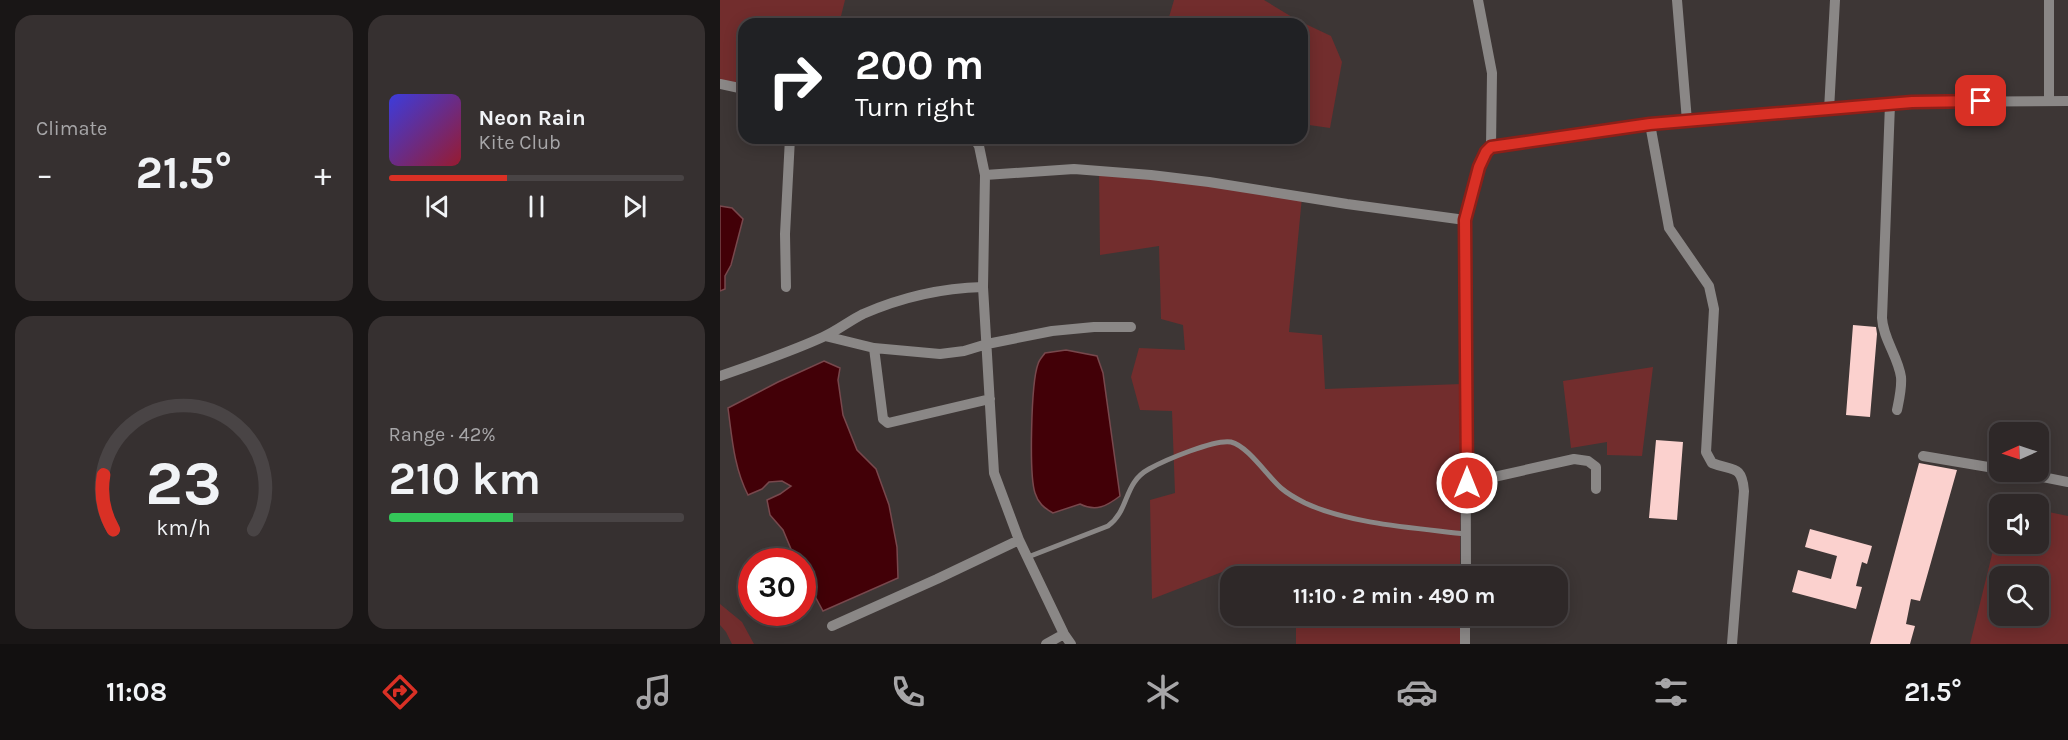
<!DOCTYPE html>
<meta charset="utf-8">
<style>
body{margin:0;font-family:Karla,sans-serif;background:#363030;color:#f1f3f6;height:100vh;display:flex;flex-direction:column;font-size:22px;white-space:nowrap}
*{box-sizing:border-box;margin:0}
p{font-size:20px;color:#a7a6a8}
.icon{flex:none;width:33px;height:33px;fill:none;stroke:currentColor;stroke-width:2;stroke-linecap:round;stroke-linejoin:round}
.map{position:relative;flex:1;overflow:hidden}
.side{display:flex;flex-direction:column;gap:15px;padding:15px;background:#191616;width:720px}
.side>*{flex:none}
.banner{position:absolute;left:18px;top:18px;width:570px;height:126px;border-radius:18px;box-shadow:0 3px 15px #0003,0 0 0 2px #494445;background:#202124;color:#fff;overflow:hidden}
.needle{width:39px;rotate:267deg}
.tools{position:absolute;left:1269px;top:422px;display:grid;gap:12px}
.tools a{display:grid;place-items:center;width:60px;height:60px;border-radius:12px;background:#2e2828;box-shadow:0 3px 15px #0003,0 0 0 2px #494445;font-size:30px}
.speed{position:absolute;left:18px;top:548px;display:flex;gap:12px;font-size:30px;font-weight:700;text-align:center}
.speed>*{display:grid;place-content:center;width:78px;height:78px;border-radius:50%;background:#2e2828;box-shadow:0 3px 15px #0003,0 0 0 2px #494445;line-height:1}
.speed .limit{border:9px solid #d22;background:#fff;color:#111}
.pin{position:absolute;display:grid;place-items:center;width:51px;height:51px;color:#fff;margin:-26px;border-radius:12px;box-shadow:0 3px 9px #0006}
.me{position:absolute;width:66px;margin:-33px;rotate:0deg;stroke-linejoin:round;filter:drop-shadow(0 0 4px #0008)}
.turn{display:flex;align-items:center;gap:21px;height:126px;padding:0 18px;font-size:27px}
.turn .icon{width:78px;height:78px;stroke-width:2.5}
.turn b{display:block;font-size:42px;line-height:51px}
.big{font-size:45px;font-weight:700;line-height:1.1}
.side .widget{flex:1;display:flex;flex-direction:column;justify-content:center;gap:9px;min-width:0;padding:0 21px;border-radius:18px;background:#363030}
.side .dial{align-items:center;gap:0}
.dial svg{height:156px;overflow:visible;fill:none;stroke:#494445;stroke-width:7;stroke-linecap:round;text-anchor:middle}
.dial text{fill:#f1f3f6;stroke:none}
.song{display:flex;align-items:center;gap:18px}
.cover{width:72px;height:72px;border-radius:9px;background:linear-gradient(135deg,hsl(240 70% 55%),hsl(350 70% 35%))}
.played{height:6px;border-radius:3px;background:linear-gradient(90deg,#d93025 40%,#494445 40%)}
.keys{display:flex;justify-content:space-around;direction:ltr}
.heat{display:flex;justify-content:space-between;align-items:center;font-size:33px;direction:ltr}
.charge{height:9px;border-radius:4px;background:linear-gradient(90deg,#34c759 42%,#494445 0)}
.side .tiles{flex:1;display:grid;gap:15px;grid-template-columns:repeat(2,1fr)}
.trip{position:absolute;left:500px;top:566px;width:348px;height:60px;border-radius:18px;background:#2e2828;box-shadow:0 3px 15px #0003,0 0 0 2px #494445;font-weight:700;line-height:60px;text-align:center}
.tab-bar{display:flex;height:96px;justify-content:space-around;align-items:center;background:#121010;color:#a7a6a8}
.tab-bar .icon{width:42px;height:42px}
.tab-bar .on{color:#d93025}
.tab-bar b{font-size:27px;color:#f1f3f6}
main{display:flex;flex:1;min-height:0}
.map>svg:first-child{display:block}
.green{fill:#722d2d;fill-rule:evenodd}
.water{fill:#420007;stroke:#78484d;stroke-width:1.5}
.building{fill:#fbd1ce}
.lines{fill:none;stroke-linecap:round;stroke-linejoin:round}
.service{stroke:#8a8786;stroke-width:5}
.minor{stroke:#8a8786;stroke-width:10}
.route-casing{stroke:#8d1f18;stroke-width:15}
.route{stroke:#d93025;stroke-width:10}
</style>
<main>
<section class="side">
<div class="tiles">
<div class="widget"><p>Climate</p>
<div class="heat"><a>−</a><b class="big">21.5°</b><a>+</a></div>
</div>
<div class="widget">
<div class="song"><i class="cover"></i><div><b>Neon Rain</b><p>Kite Club</p></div></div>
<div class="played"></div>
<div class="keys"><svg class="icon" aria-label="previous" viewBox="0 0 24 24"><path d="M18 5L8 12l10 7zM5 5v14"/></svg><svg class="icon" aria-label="pause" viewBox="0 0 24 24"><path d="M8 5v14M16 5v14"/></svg><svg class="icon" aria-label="next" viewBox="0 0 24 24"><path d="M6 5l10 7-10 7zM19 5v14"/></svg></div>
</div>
<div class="widget dial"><svg viewBox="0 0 100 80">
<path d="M14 69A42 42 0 1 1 86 69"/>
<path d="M14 69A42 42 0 0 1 9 41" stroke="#d93025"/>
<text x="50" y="56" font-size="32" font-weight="700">23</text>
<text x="50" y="72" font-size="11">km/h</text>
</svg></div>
<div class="widget"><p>Range · 42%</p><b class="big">210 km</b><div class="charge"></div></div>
</div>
</section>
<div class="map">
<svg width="1348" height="644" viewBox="0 0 1348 644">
<rect width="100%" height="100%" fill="#3d3635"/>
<!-- green -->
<path class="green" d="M0,0H125L119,24H24V89L0,84Z
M454,0H544L577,20L611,36L622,62L610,128L582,124V24H447Z
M379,171L582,197L569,332L602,335L605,389L741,384L740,576H577L576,567L502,572L432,599L430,500L455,493L452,411L420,410L411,377L419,348L465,350L463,325L441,319L439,246L380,255Z
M933,367L922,456L887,455V442L851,448L843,381Z
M1319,510L1348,516V644H1250L1279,526L1280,543H1318ZM1280,576H1318V615H1280Z
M0,604L22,622L34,644H12L6,632L0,625Z
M576,615H740V644H576Z"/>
<!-- water -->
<path class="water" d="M0,206L12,208L23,219L11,265L5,276V289L0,291Z
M346,350L377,356L383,373L400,496C387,506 376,512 360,504L333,513C324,508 318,503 315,493C309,475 311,383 318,364C319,360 323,356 325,353Z
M104,361L120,368L118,380L123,415L137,450L156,469L169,505L177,547L178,578L103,611L83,574L82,561H76L63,530L50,515L47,500L60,494L71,486L62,481L49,482L42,489L28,495C14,468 12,438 8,408L58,382Z"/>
<!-- building -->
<path class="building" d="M1133,325L1156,327L1157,334L1150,417L1126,415Z
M936,440L963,442L957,520L929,518Z
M1199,463L1237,470L1200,601L1191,599L1186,624L1195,626L1190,644H1150Z
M1090,529L1152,546L1147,564L1142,562L1136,586L1142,587L1136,609L1072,592L1078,570L1111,579L1117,556L1085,547Z"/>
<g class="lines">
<!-- service -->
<path class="service" d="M308,557L388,526C410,510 403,483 429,469C445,460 495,439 511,442C528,446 548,477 561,488C568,494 577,499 585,503C630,524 696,528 746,534"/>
<!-- minor -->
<path class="minor" d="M957,0L967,121
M0,84L24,89
M1329,99V0
M1170,104L1162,318C1163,339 1178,356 1181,377C1182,388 1179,400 1177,410
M1109,110L1115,0
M930,124L949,228L989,286L994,309L986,452L992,463C1012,471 1022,464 1024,491L1012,644
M254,138L259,146L265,175L263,287L274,473L299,540L344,634L351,644
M771,147L930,124L1192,102L1348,101
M265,175L354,169L431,175L489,182L627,204L745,220
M66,287L65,234L70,138
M105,336L154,348L220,354L244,351L267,344L332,331L374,327H411
M154,348L163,419L168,423L270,399
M0,376C35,364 70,352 103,337C117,331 129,321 143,314C182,297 222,288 263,287
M1203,456L1280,469
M1292,471L1348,482
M747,483L854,459L868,461L876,467V489
M746,576L745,220C751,199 755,163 771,147L772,73L758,0
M112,626L217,579L299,540
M326,644L344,634
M745,644V615"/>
</g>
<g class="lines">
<defs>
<path id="route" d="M747,483L745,220L759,167L766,152L771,147L930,124L1192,102L1261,101"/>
</defs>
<!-- route casing -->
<use href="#route" class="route-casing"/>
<!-- route -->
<use href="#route" class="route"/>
</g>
</svg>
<div class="tools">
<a><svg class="needle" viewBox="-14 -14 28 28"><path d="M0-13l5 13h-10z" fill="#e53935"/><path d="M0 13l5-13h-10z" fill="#a7a6a8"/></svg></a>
<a><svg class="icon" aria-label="sound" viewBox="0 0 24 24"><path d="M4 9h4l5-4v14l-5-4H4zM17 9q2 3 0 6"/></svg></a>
<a><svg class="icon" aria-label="search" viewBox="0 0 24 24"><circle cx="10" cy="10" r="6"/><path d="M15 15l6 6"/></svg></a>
</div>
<div class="speed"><div class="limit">30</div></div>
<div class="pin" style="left:1261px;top:101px;background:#d93025"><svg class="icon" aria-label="arrive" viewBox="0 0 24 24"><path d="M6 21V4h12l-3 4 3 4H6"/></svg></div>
<svg class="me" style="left:747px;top:483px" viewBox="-20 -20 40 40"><circle r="17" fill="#d93025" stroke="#fff" stroke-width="3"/><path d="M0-11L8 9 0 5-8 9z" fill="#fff"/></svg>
<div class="trip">11:10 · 2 min · 490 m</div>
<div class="banner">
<div class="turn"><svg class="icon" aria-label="right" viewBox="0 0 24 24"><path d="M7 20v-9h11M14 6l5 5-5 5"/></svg><div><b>200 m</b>Turn right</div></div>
</div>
</div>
</main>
<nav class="tab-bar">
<b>11:08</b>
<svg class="icon on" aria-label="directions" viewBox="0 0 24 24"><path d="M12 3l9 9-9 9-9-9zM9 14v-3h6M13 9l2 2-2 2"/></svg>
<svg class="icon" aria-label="music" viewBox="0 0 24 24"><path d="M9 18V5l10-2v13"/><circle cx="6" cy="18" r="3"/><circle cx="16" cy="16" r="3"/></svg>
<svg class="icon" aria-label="phone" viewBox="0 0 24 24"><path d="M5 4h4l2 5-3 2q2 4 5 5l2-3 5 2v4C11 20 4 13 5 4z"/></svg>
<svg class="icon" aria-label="climate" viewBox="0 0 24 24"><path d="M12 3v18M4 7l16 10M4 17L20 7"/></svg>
<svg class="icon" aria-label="car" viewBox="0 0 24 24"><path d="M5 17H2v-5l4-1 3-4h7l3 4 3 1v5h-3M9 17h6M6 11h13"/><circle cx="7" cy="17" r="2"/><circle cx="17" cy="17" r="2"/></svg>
<svg class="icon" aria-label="filters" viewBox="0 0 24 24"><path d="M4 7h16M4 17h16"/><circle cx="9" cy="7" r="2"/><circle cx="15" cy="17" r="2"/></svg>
<b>21.5°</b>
</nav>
